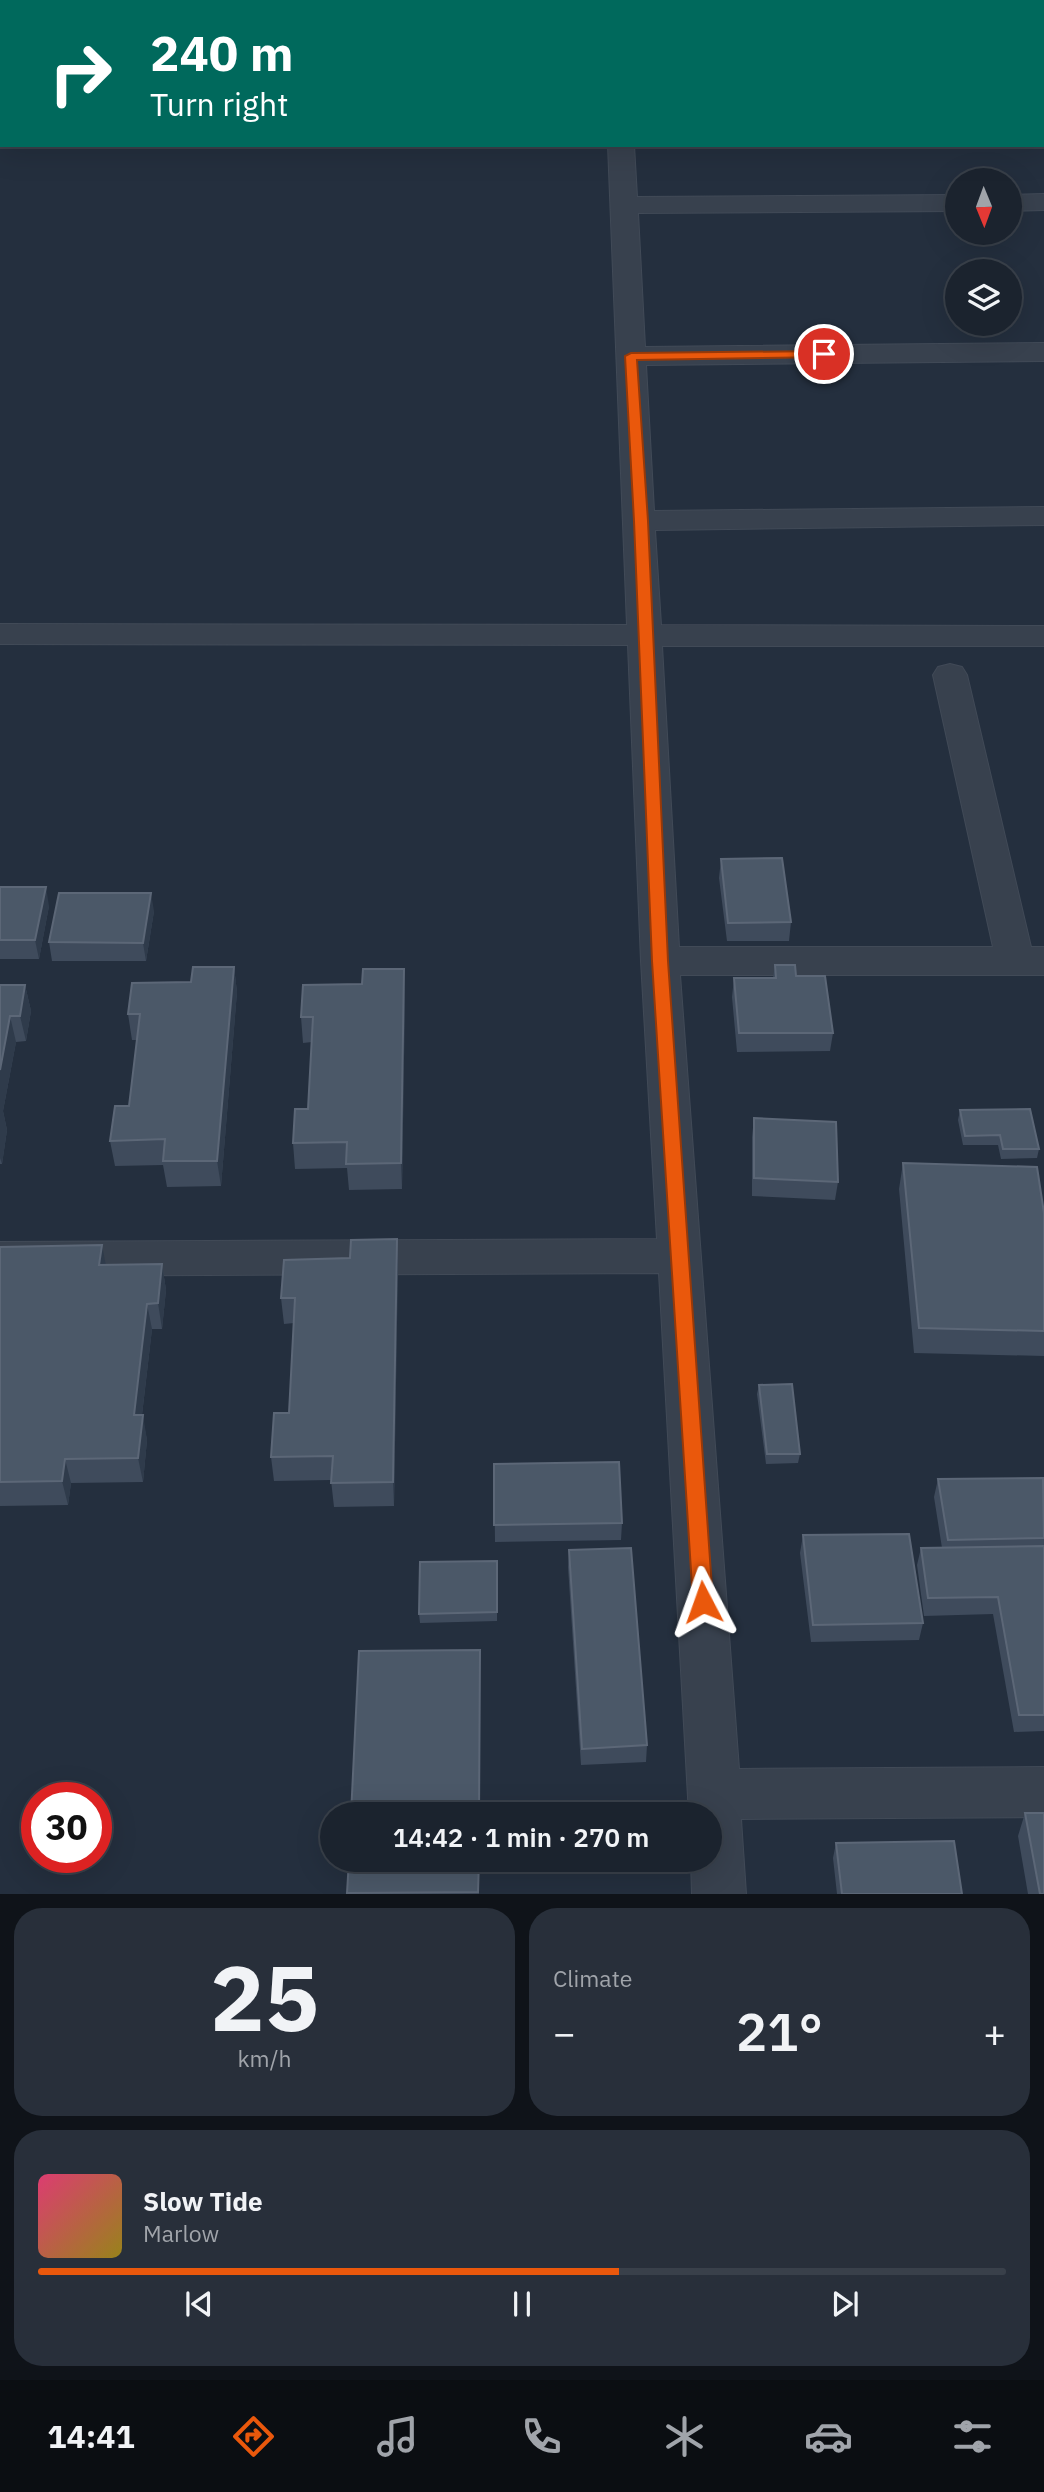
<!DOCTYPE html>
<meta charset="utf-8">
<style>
body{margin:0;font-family:"IBM Plex Sans",sans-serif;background:#282f3a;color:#f1f3f6;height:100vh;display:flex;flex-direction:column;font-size:26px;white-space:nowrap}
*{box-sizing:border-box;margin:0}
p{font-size:23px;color:#a0a4aa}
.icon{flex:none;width:38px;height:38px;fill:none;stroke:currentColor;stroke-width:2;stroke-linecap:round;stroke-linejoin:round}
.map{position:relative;height:1894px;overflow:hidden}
.panel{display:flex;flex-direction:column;gap:14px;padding:14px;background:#0f1319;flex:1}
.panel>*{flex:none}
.guide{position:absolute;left:0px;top:0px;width:1045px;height:147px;box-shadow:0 7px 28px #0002,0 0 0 2px #39404a;background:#00695c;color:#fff;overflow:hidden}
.needle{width:46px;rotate:179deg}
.fabs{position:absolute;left:945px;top:168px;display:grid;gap:14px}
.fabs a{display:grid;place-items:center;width:77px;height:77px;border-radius:50%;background:#1b232e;box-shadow:0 7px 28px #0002,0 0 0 2px #39404a;font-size:35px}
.speed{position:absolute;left:21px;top:1782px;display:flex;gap:14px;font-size:35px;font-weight:700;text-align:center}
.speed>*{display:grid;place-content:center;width:91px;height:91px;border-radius:50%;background:#1b232e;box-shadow:0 7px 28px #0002,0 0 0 2px #39404a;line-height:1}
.speed .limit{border:10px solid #d22;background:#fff;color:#111}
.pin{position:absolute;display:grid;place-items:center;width:60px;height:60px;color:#fff;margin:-30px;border:4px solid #fff;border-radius:50%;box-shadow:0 2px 7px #0007}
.me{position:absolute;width:77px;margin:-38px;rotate:356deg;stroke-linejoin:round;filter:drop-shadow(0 0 5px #0008)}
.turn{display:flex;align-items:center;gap:24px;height:147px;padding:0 35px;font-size:32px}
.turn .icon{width:91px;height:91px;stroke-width:2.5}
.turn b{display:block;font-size:49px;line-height:60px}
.big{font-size:52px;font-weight:600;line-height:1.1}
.panel .widget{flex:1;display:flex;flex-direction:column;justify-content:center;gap:10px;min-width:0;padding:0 24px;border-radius:28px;background:#282f3a}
.panel .dial{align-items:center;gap:0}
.dial b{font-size:91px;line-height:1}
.song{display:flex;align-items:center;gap:21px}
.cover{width:84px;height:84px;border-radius:10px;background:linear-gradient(135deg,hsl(340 70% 55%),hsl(50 70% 35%))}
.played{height:7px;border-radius:4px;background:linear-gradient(90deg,#ea580c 60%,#39404a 60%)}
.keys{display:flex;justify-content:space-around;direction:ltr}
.heat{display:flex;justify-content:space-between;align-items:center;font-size:38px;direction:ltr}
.panel .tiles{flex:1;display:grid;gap:14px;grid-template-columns:1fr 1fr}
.widget:last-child{grid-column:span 2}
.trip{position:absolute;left:320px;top:1802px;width:402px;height:70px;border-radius:35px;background:#1b232e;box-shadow:0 7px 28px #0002,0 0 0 2px #39404a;font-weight:600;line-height:70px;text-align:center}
.tab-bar{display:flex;height:112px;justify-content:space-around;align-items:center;background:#0b0e12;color:#a0a4aa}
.tab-bar .icon{width:49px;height:49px}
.tab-bar .current{color:#ea580c}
.tab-bar b{font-size:32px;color:#f1f3f6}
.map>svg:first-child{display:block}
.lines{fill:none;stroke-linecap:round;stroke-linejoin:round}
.minor-casing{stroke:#414a57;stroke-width:2}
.minor{fill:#38414e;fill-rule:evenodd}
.wall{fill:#3f4b5c}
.shaded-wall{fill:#2f3b4b}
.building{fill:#4b5868;stroke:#5c6777;stroke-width:2}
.route{fill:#ea580c;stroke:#983908;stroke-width:2}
</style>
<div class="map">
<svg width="1044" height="1894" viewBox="0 0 1044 1894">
<rect width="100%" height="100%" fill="#242f3e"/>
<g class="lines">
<defs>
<path id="minor" d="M599,0H623L624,2H600Z
M608,145H634L637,197L957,195V211L638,213L645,347L1044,343V361L646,365L654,511L1044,507V525L655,530L661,625L1044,626V646H662L679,947H993L933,675L938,667L950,664L962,667L967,675L1031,947H1044V975H680L739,1769L1044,1767V1817L741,1819L746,1894H692L691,1860H710V1815H689L659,1273L0,1276V1242L657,1239L641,961L628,645L0,644V624L627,625Z
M1044,194V210L1010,211V195Z"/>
</defs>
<!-- minor casing -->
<use href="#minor" class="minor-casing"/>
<!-- minor -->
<use href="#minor" class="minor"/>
</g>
<!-- wall -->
<path class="wall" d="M721,859L791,922L789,941H727L719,878Z
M0,887L49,906L39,959H0Z
M154,911L146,961H52L49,942Z
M775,965L796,976L833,1033L830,1051L737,1052L732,997L734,978H773Z
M234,967L237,992L221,1186L167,1187L163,1165L115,1166L110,1141L129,1106L137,1040H132L128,1014L191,982Z
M0,985H25L31,1011L26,1041L16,1042L3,1111L7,1130L2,1164H0Z
M405,995L402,1189L349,1190L347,1168L295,1169L293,1143L308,1109L312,1042L303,1043L301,1017Z
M960,1110L1039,1149L1037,1158L1001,1159L998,1145H963L958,1120Z
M754,1118L838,1182L835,1200L752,1196V1137Z
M903,1163L1044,1213V1356L914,1353L899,1189Z
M397,1239L398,1264L394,1506L334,1507L331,1480L274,1481L271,1457L289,1413L294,1323L284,1324L281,1298L350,1258Z
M0,1247L106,1265L162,1264L166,1290L162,1329H152L142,1415L147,1440L143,1482L71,1483L68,1505L0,1506Z
M759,1385L800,1454L798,1463L766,1464L757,1394Z
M494,1464L622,1523L621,1540L495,1542Z
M938,1479L1044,1482V1731L1014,1732L993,1614L924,1616L917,1565L921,1548H942L934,1497Z
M803,1535L923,1623L919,1640L811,1642L800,1553Z
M569,1550L647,1745L646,1762L581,1765L568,1567Z
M497,1561V1621L420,1623L419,1614Z
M1025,1813L1044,1894H1028L1018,1836Z
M836,1843L962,1894H837L833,1858Z
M349,1860H479V1894H347Z"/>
<!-- shaded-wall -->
<path class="shaded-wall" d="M46,887L49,906L39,959L35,940Z
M151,893L154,911L146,961L143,943Z
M234,967L237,992L221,1186L217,1161Z
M404,969L405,995L402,1189L401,1163Z
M25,985L31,1011L26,1041L20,1016Z
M10,1016L16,1042L3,1111L7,1130L2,1164L0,1158V1070Z
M397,1239L398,1264L394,1506L393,1482Z
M102,1245L107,1271L99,1265Z
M162,1264L166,1290L162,1329L158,1303Z
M147,1304L152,1329L139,1440L134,1415Z
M143,1415L147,1440L143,1482L138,1458Z
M65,1459L71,1483L68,1505L62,1481Z
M480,1650V1815H479Z"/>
<!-- building -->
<path class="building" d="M782,858L791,922L728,923L721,859Z
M0,887H46L35,940H0Z
M59,893H151L143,943L49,942Z
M775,965H795L796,976H825L833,1033H739L734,978H776Z
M193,967H234L217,1161H163L165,1139L110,1141L115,1106H129L140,1014H128L132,983L191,982Z
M363,969H404L401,1163L346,1164L347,1142L293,1143L295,1109H308L313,1017H301L303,985L362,984Z
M0,985H25L20,1016H10L0,1070Z
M1030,1109L1039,1149H1003L1000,1135L965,1136L960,1110Z
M754,1118L836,1122L838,1182L754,1178Z
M903,1163L1037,1167L1044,1213V1331L919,1328Z
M397,1239L393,1482L331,1483L333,1456L271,1457L274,1413H289L295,1298H281L284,1260L350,1258L351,1240Z
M102,1245L99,1265L162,1264L158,1303L147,1304L134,1415H143L138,1458L65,1459L62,1481L0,1482V1247Z
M792,1384L800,1454H767L759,1385Z
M619,1462L622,1523L494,1525V1464Z
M1043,1478L1044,1538L948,1540L938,1479Z
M909,1534L923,1623L813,1625L803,1535Z
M1044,1546V1715H1019L998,1597L928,1598L921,1548Z
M631,1548L647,1745L582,1749L569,1550Z
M497,1561V1612L419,1614L420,1562Z
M480,1650L479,1815H351L359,1651Z
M1025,1813H1044V1894H1040Z
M954,1841L962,1894H842L836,1843Z
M349,1860H479L478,1892L347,1893Z"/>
<!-- route -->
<path class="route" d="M824,351L830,354L828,357L637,360L648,521L668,961L713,1602L710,1609L703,1611L696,1609L693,1602L652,961L634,521L625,356L631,353Z"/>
</svg>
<div class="fabs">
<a><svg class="needle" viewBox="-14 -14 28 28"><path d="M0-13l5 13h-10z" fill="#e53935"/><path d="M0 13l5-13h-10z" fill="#a0a4aa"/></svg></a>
<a><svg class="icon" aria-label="layers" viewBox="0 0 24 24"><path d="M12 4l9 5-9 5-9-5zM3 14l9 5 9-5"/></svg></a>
</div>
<div class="speed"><div class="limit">30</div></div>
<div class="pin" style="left:824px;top:354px;background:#d93025"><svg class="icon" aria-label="arrive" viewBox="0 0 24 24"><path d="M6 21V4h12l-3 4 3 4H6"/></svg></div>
<svg class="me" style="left:703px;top:1602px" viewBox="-20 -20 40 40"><path d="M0-17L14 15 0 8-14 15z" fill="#ea580c" stroke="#fff" stroke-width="4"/></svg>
<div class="trip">14:42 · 1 min · 270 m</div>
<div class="guide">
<div class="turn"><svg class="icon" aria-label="right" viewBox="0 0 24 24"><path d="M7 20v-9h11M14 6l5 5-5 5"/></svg><div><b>240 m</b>Turn right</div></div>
</div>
</div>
<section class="panel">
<div class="tiles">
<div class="widget dial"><b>25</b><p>km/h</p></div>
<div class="widget"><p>Climate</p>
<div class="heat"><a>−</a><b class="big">21°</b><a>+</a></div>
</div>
<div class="widget">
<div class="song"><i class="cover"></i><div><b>Slow Tide</b><p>Marlow</p></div></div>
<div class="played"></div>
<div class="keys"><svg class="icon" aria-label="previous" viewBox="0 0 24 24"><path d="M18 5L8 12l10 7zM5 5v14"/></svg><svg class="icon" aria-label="pause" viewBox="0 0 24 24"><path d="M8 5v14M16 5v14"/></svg><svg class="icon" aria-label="next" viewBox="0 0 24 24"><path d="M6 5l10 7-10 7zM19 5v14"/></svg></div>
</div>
</div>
</section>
<nav class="tab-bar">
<b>14:41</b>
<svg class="icon current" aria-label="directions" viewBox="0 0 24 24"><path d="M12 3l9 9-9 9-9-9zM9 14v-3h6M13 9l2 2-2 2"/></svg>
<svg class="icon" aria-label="music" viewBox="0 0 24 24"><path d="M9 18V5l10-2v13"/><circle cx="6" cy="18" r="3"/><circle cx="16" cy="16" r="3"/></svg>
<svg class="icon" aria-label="phone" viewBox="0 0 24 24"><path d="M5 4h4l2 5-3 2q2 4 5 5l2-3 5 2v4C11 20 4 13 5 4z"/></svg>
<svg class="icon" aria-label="climate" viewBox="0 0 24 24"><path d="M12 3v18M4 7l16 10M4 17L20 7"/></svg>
<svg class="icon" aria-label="car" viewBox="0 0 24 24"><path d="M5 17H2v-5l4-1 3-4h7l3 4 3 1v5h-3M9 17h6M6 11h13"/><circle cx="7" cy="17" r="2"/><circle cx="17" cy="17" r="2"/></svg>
<svg class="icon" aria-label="filters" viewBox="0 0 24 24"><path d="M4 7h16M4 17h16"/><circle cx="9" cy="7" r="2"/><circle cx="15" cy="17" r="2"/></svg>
</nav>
